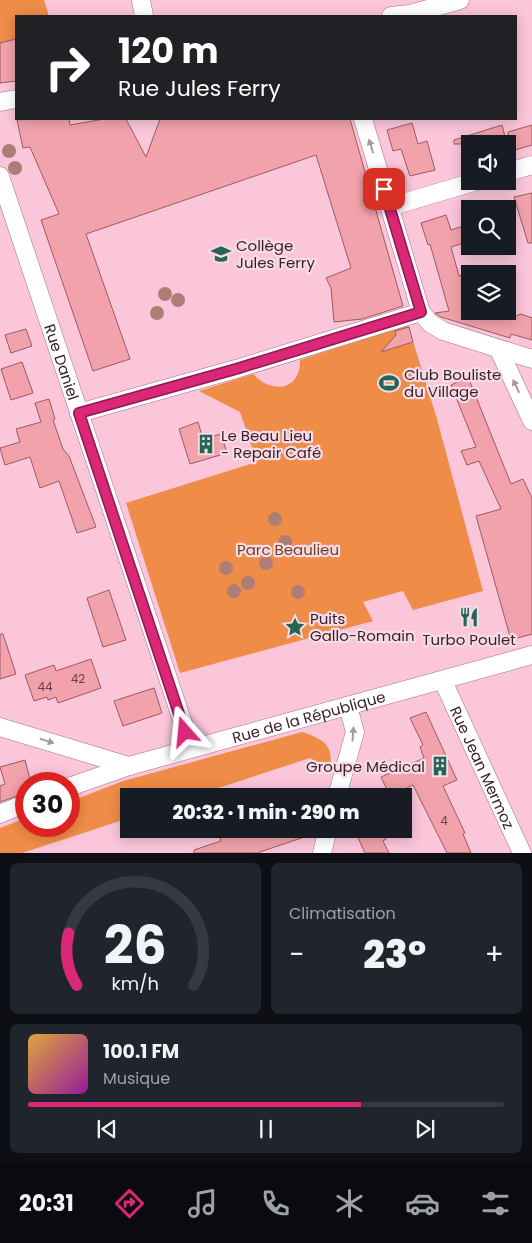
<!DOCTYPE html>
<html lang="fr">
<meta charset="utf-8">
<style>
body{margin:0;font-family:Poppins,sans-serif;background:#20242c;color:#f1f3f6;height:100vh;display:flex;flex-direction:column;font-size:19px;white-space:nowrap}
*{box-sizing:border-box;margin:0}
p{font-size:16px;color:#9ea1a6}
.icon{flex:none;width:28px;height:28px;fill:none;stroke:currentColor;stroke-width:2;stroke-linecap:round;stroke-linejoin:round}
.map{position:relative;height:853px;overflow:hidden}
.panel{display:flex;flex-direction:column;gap:10px;padding:10px;background:#0d0f14;flex:1}
.panel>*{flex:none}
.banner{position:absolute;left:15px;top:15px;width:502px;height:105px;border-radius:0px;box-shadow:0 2px 12px #0003;background:#202124;color:#fff;overflow:hidden}
.buttons{position:absolute;left:461px;top:135px;display:grid;gap:10px}
.buttons a{display:grid;place-items:center;width:55px;height:55px;border-radius:0px;background:#171b24;box-shadow:0 2px 12px #0003;font-size:25px}
.speed{position:absolute;left:15px;top:772px;display:flex;gap:10px;font-size:25px;font-weight:700;text-align:center}
.speed>*{display:grid;place-content:center;width:65px;height:65px;border-radius:50%;background:#171b24;box-shadow:0 2px 12px #0003;line-height:1}
.speed .limit{border:8px solid #d22;background:#fff;color:#111}
.pin{position:absolute;display:grid;place-items:center;width:42px;height:42px;color:#fff;margin:-21px;border-radius:10px;box-shadow:0 2px 8px #0006}
.me{position:absolute;width:55px;margin:-28px;rotate:342deg;stroke-linejoin:round;filter:drop-shadow(0 0 4px #0008)}
.turn{display:flex;align-items:center;gap:18px;height:105px;padding:0 20px;font-size:22px}
.turn .icon{width:65px;height:65px;stroke-width:2.5}
.turn b{display:block;font-size:35px;line-height:42px}
.big{font-size:38px;font-weight:800;line-height:1.1}
.panel .card{flex:1;display:flex;flex-direction:column;justify-content:center;gap:8px;min-width:0;padding:0 18px;border-radius:8px;background:#20242c}
.panel .dial{align-items:center;gap:0}
.dial svg{height:130px;overflow:visible;fill:none;stroke:#363941;stroke-width:7;stroke-linecap:round;text-anchor:middle}
.dial text{fill:#f1f3f6;stroke:none}
.song{display:flex;align-items:center;gap:15px}
.cover{width:60px;height:60px;border-radius:8px;background:linear-gradient(135deg,hsl(40 70% 55%),hsl(300 70% 35%))}
.played{height:5px;border-radius:2px;background:linear-gradient(90deg,#db2777 70%,#363941 70%)}
.keys{display:flex;justify-content:space-around;direction:ltr}
.heat{display:flex;justify-content:space-between;align-items:center;font-size:28px;direction:ltr}
.panel .tiles{flex:1;display:grid;gap:10px;grid-template-columns:1fr 1fr}
.card:last-child{grid-column:span 2}
.trip{position:absolute;left:120px;top:788px;width:292px;height:50px;border-radius:0px;background:#171b24;box-shadow:0 2px 12px #0003;font-weight:800;line-height:50px;text-align:center}
.tabs{display:flex;height:80px;justify-content:space-around;align-items:center;background:#090b0e;color:#9ea1a6}
.tabs .icon{width:35px;height:35px}
.tabs .selected{color:#db2777}
.tabs b{font-size:22px;color:#f1f3f6}
.map>svg:first-child{display:block}
.green{fill:#ef8c47}
.building{fill:#f1a2aa;stroke:#9b5b62}
.lines{fill:none;stroke-linecap:round;stroke-linejoin:round}
.street-casing{stroke:#ab6e88;stroke-width:19}
.street{stroke:#fff;stroke-width:18}
.tree{fill:#ad7d76}
.oneway{fill:#a59a9e}
.route-casing{stroke:#8e194d;stroke-width:12}
.route{stroke:#db2777;stroke-width:9}
.labels{text-anchor:middle;dominant-baseline:central;stroke-width:4.5;stroke-linejoin:round;paint-order:stroke}
.number-label{font-size:12px;fill:#663f48}
.poi-label{font-size:15px;fill:#371e28;stroke:#f7dbe6;text-anchor:start}
.street-label{font-size:15px;fill:#371e28;stroke:#f7dbe6}
.park-label{font-size:15px;fill:#6e4225;stroke:#f7dbe6}
</style>
<div class="map">
<svg width="532" height="853" viewBox="0 0 532 853">
<rect width="100%" height="100%" fill="#fbc5da"/>
<!-- green -->
<path class="green" d="M0,0H44L49,16H16V39L0,43Z
M408,325L437,419L483,591L413,610L403,591L363,602L373,621L180,673L126,503L257,462L240,412L199,391L253,374C272,395 301,390 300,360Z
M302,732C324,739 335,746 329,770L310,758L194,796H129V818L22,853H0V828L26,818V826H69V802L123,781Z"/>
<!-- building -->
<path class="building" d="M16,39V81L0,83V43Z
M28,119H69L70,125L104,119H126L146,157L160,119H350L403,306L362,319L334,322L331,288L326,278L351,268L316,155L86,234L130,359L93,371L41,220L59,214L30,147L23,148L17,120Z
M412,123L418,144L427,141L435,170L410,176L401,149L393,151L387,130Z
M502,125L507,144H454V140Z
M532,125V145L508,152V132Z
M532,193V243H528L514,197Z
M446,215L451,230L470,224V241L451,247L459,276L463,275L470,297V311H504L507,319L521,314L532,318V340L511,334L510,338L441,317L435,313L449,311L430,244L428,245L421,223Z
M409,327L413,342L381,352L396,335L395,331Z
M26,329L32,346L11,353L5,335Z
M22,362L33,393L11,400L1,369Z
M468,377L511,484L523,479L532,498V634L511,640L476,516L501,509L479,461L467,465L461,451L476,447L451,385Z
M49,399L55,419L53,420L63,449L69,456L96,527L77,533L59,481L40,488L30,457L5,465L0,448L20,442L16,429L41,422L35,403Z
M198,422L203,439L221,434L227,453L190,464L179,429Z
M109,590L126,640L103,647L87,598Z
M0,634H3L16,674L0,679Z
M91,659L101,688L58,703L56,697L48,700L47,697L34,701L25,675L54,665L56,671Z
M154,688L162,713L123,726L114,701Z
M426,712L457,780L443,786L465,833L463,834L471,853H447L413,785L390,796L381,777L424,758L420,747L423,745L410,718Z
M25,760L30,779L26,781V793L0,802V786L5,784L0,767Z
M217,829H317L316,833L257,853H194V850L221,841Z
M354,829H382L386,839L383,841L389,853H365Z"/>
<g class="lines">
<defs>
<g id="street">
<path d="M141,0L144,16"/>
<path d="M391,16L410,14L460,0"/>
<path d="M0,102L16,99"/>
<path d="M363,119L421,312L430,323L443,331L532,359"/>
<path d="M508,172L532,165"/>
<path id="s1" d="M0,176L191,747"/>
<path d="M389,207L477,181"/>
<path d="M499,350L532,421"/>
<path d="M79,413L236,369L421,312"/>
<path id="s2" d="M443,681L522,853"/>
<path id="s3" d="M0,727L129,766L532,655"/>
<path d="M69,787L129,766"/>
<path d="M337,796L355,732L348,706"/>
<path d="M0,814L26,803"/>
<path d="M322,853L328,829"/>
</g>
</defs>
<!-- street casing -->
<use href="#street" class="street-casing"/>
<!-- street -->
<use href="#street" class="street"/>
</g>
<!-- trees -->
<g class="tree">
<circle cx="9" cy="151" r="7"/>
<circle cx="15" cy="168" r="7"/>
<circle cx="165" cy="294" r="7"/>
<circle cx="178" cy="300" r="7"/>
<circle cx="157" cy="313" r="7"/>
<circle cx="275" cy="519" r="7"/>
<circle cx="285" cy="542" r="7"/>
<circle cx="266" cy="563" r="7"/>
<circle cx="226" cy="568" r="7"/>
<circle cx="248" cy="583" r="7"/>
<circle cx="234" cy="591" r="7"/>
<circle cx="298" cy="592" r="7"/>
</g>
<!-- one-way arrows -->
<defs><path id="oneway-solid" d="M-6-.8H1V-3.2L6.5 0L1 3.2V.8H-6Z" transform="scale(1.25)"/></defs>
<g class="oneway">
<use href="#oneway-solid" transform="translate(371 146) rotate(-107)"/>
<use href="#oneway-solid" transform="translate(516 386) rotate(-115)"/>
<use href="#oneway-solid" transform="translate(353 734) rotate(-86)"/>
<use href="#oneway-solid" transform="translate(47 741) rotate(17)"/>
</g>
<g class="lines">
<defs>
<path id="route" d="M185,732L79,413L236,369L421,312L384,189"/>
</defs>
<!-- route casing -->
<use href="#route" class="route-casing"/>
<!-- route -->
<use href="#route" class="route"/>
</g>
<!-- icons -->
<defs>
<symbol id="school-bare" viewBox="-9 -9 18 18"><path d="M0-5L7-2L0 1L-7-2ZM-4 1L0 2.5L4 1V4Q0 6-4 4Z" fill="#246554" stroke="#f7dbe6" stroke-width="2.5" paint-order="stroke"/></symbol>
<symbol id="stadium-bare" viewBox="-9 -9 18 18"><path d="M0-5a6.5 5 0 1 0 0 10a6.5 5 0 1 0 0-10ZM-3.5-1.8h7v3.6h-7Z" fill="#246554" stroke="#f7dbe6" stroke-width="2.5" paint-order="stroke"/></symbol>
<symbol id="building-bare" viewBox="-9 -9 18 18"><path d="M-4-6H4V6H1V3H-1V6H-4ZM-2.5-4.3h1.7v1.8h-1.7ZM.8-4.3h1.7v1.8H.8ZM-2.5-1h1.7V.8h-1.7ZM.8-1h1.7V.8H.8Z" fill="#246554" stroke="#f7dbe6" stroke-width="2.5" paint-order="stroke"/></symbol>
<symbol id="restaurant-bare" viewBox="-9 -9 18 18"><path d="M-5-6h1v4h1v-4h1v4h1v-4h1v5L-1.5 .5V6h-2V.5L-5-1ZM5-6V6H3V1.5H1.5Q1.5-4 5-6Z" fill="#246554" stroke="#f7dbe6" stroke-width="2.5" paint-order="stroke"/></symbol>
<symbol id="sight-bare" viewBox="-9 -9 18 18"><path d="M0-6L1.8-2.2L6-1.7L2.9 1.2L3.7 5.4L0 3.3L-3.7 5.4L-2.9 1.2L-6-1.7L-1.8-2.2Z" fill="#246554" stroke="#f7dbe6" stroke-width="2.5" paint-order="stroke"/></symbol>
</defs>
<g fill-rule="evenodd">
<use href="#school-bare" x="207" y="240" width="28" height="28"/>
<use href="#stadium-bare" x="375" y="369" width="28" height="28"/>
<use href="#building-bare" x="192" y="430" width="28" height="28"/>
<use href="#restaurant-bare" x="455" y="603" width="28" height="28"/>
<use href="#sight-bare" x="281" y="613" width="28" height="28"/>
<use href="#building-bare" x="426" y="752" width="28" height="28"/>
</g>
<g class="labels">
<!-- number labels -->
<g class="number-label">
<text x="78" y="678">42</text>
<text x="45" y="686">44</text>
<text x="444" y="820">4</text>
</g>
<!-- poi labels -->
<g class="poi-label">
<text x="236" y="245">Collège<tspan x="236" dy="17">Jules Ferry</tspan></text>
<text x="404" y="374">Club Bouliste<tspan x="404" dy="17">du Village</tspan></text>
<text x="221" y="435">Le Beau Lieu<tspan x="221" dy="17">- Repair Café</tspan></text>
<text x="310" y="618">Puits<tspan x="310" dy="17">Gallo-Romain</tspan></text>
<text x="469" y="639" text-anchor="middle">Turbo Poulet</text>
<text x="425" y="766" text-anchor="end">Groupe Médical</text>
</g>
<!-- street labels -->
<g class="street-label">
<text stroke="none"><textPath href="#s1" startOffset="196">Rue Daniel</textPath></text>
<text stroke="none"><textPath href="#s3" startOffset="321">Rue de la République</textPath></text>
<text stroke="none"><textPath href="#s2" startOffset="95">Rue Jean Mermoz</textPath></text>
</g>
<!-- park labels -->
<g class="park-label">
<text x="288" y="549">Parc Beaulieu</text>
</g>
</g>
</svg>
<div class="buttons">
<a><svg class="icon" aria-label="sound" viewBox="0 0 24 24"><path d="M4 9h4l5-4v14l-5-4H4zM17 9q2 3 0 6"/></svg></a>
<a><svg class="icon" aria-label="search" viewBox="0 0 24 24"><circle cx="10" cy="10" r="6"/><path d="M15 15l6 6"/></svg></a>
<a><svg class="icon" aria-label="layers" viewBox="0 0 24 24"><path d="M12 4l9 5-9 5-9-5zM3 14l9 5 9-5"/></svg></a>
</div>
<div class="speed"><div class="limit">30</div></div>
<div class="pin" style="left:384px;top:189px;background:#d93025"><svg class="icon" aria-label="arrive" viewBox="0 0 24 24"><path d="M6 21V4h12l-3 4 3 4H6"/></svg></div>
<svg class="me" style="left:185px;top:732px" viewBox="-20 -20 40 40"><path d="M0-17L14 15 0 8-14 15z" fill="#db2777" stroke="#fff" stroke-width="4"/></svg>
<div class="trip">20:32 · 1 min · 290 m</div>
<div class="banner">
<div class="turn"><svg class="icon" aria-label="right" viewBox="0 0 24 24"><path d="M7 20v-9h11M14 6l5 5-5 5"/></svg><div><b>120 m</b>Rue Jules Ferry</div></div>
</div>
</div>
<section class="panel">
<div class="tiles">
<div class="card dial"><svg viewBox="0 0 100 80">
<path d="M14 69A42 42 0 1 1 86 69"/>
<path d="M14 69A42 42 0 0 1 9 37" stroke="#db2777"/>
<text x="50" y="56" font-size="32" font-weight="700">26</text>
<text x="50" y="72" font-size="11">km/h</text>
</svg></div>
<div class="card"><p>Climatisation</p>
<div class="heat"><a>−</a><b class="big">23°</b><a>+</a></div>
</div>
<div class="card">
<div class="song"><i class="cover"></i><div><b>100.1 FM</b><p>Musique</p></div></div>
<div class="played"></div>
<div class="keys"><svg class="icon" aria-label="previous" viewBox="0 0 24 24"><path d="M18 5L8 12l10 7zM5 5v14"/></svg><svg class="icon" aria-label="pause" viewBox="0 0 24 24"><path d="M8 5v14M16 5v14"/></svg><svg class="icon" aria-label="next" viewBox="0 0 24 24"><path d="M6 5l10 7-10 7zM19 5v14"/></svg></div>
</div>
</div>
</section>
<nav class="tabs">
<b>20:31</b>
<svg class="icon selected" aria-label="directions" viewBox="0 0 24 24"><path d="M12 3l9 9-9 9-9-9zM9 14v-3h6M13 9l2 2-2 2"/></svg>
<svg class="icon" aria-label="music" viewBox="0 0 24 24"><path d="M9 18V5l10-2v13"/><circle cx="6" cy="18" r="3"/><circle cx="16" cy="16" r="3"/></svg>
<svg class="icon" aria-label="phone" viewBox="0 0 24 24"><path d="M5 4h4l2 5-3 2q2 4 5 5l2-3 5 2v4C11 20 4 13 5 4z"/></svg>
<svg class="icon" aria-label="climate" viewBox="0 0 24 24"><path d="M12 3v18M4 7l16 10M4 17L20 7"/></svg>
<svg class="icon" aria-label="car" viewBox="0 0 24 24"><path d="M5 17H2v-5l4-1 3-4h7l3 4 3 1v5h-3M9 17h6M6 11h13"/><circle cx="7" cy="17" r="2"/><circle cx="17" cy="17" r="2"/></svg>
<svg class="icon" aria-label="filters" viewBox="0 0 24 24"><path d="M4 7h16M4 17h16"/><circle cx="9" cy="7" r="2"/><circle cx="15" cy="17" r="2"/></svg>
</nav>
